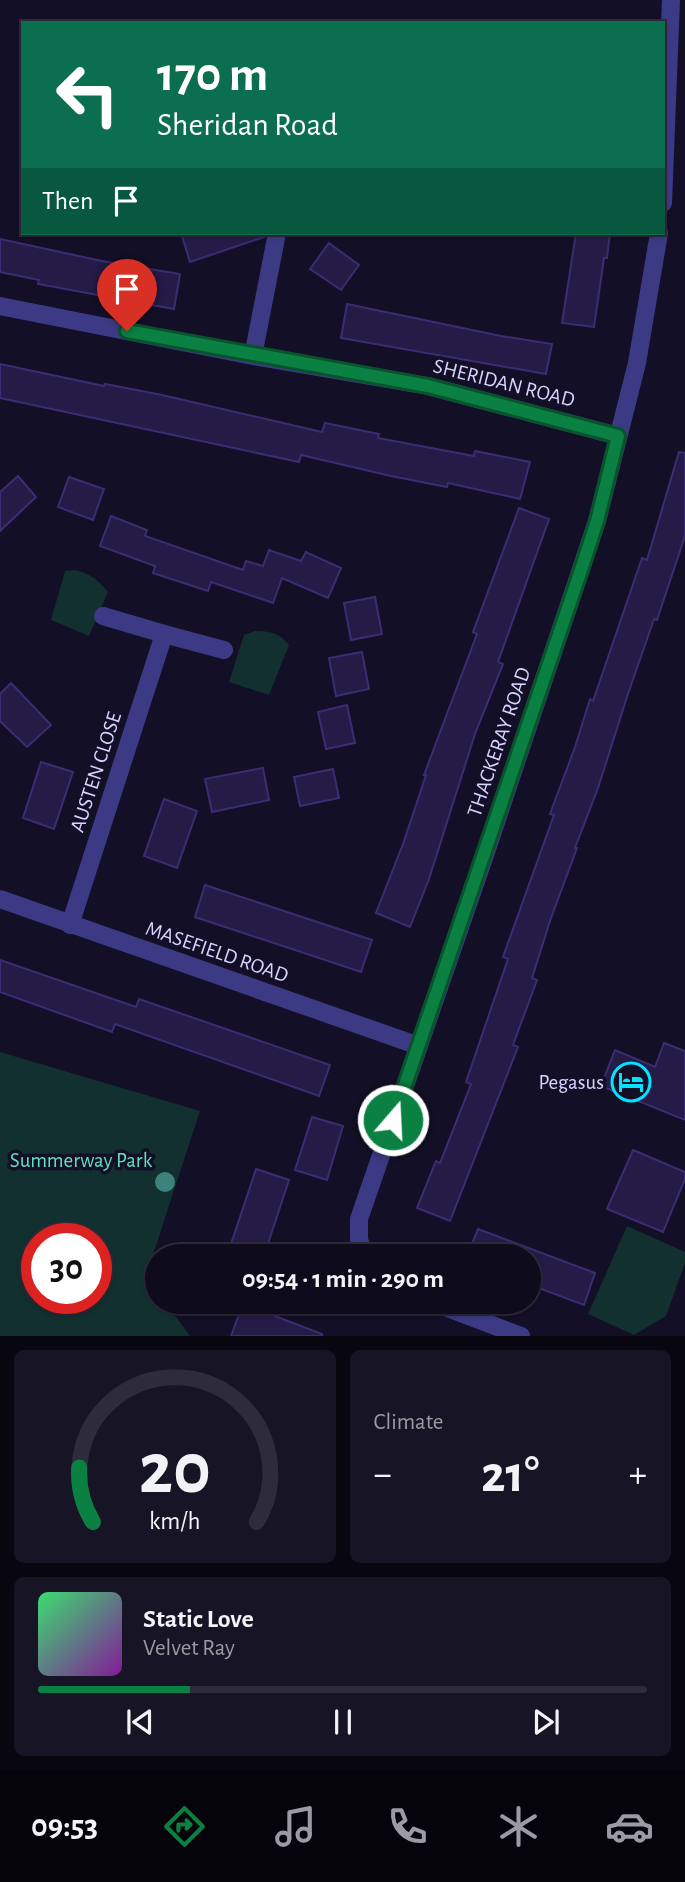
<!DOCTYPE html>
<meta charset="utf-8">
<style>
body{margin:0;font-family:"Alegreya Sans",sans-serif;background:#171425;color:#f1f3f6;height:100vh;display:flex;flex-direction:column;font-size:26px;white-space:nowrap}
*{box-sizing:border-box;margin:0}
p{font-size:23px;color:#9b9ba3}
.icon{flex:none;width:38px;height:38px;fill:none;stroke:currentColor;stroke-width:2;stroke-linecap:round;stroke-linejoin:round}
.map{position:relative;height:1336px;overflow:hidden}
.side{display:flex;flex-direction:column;gap:14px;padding:14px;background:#08060f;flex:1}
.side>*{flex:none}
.top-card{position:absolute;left:21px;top:21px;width:644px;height:214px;border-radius:0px;box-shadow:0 2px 5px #0004,0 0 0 2px #2e2b3b;background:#0b6e4f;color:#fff;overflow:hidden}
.speed{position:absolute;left:21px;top:1223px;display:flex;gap:14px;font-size:35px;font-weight:700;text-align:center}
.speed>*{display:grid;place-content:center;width:91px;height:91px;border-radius:50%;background:#0e0b1c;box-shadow:0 2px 5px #0004,0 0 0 2px #2e2b3b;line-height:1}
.speed .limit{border:10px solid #d22;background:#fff;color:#111}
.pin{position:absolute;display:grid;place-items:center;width:60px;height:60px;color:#fff;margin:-72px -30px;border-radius:50% 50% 50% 0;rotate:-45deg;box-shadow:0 0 7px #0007}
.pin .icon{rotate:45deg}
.me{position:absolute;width:77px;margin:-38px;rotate:19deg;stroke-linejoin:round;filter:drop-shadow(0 0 5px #0008)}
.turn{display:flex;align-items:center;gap:24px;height:147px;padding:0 21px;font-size:32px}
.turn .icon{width:91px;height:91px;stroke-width:2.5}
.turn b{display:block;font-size:49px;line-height:60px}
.then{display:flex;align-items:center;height:66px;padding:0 21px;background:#0003;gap:14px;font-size:26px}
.big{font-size:52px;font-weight:600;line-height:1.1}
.side .tile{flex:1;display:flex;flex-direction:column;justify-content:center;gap:10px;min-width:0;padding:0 24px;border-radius:10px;background:#171425}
.side .dial{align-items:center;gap:0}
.dial svg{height:182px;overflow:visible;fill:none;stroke:#2e2b3b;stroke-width:7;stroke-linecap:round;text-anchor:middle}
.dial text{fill:#f1f3f6;stroke:none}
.song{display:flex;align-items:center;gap:21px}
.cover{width:84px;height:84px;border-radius:10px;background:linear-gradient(135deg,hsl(140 70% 55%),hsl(290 70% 35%))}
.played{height:7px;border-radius:4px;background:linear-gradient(90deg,#0b8043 25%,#2e2b3b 25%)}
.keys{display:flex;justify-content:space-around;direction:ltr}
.heat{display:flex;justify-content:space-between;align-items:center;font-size:38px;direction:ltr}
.side .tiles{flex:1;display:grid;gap:14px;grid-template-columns:1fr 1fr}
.tile:last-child{grid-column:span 2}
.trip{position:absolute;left:145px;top:1244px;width:396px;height:70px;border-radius:35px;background:#0e0b1c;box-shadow:0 2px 5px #0004,0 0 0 2px #2e2b3b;font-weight:600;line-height:70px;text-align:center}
.dock{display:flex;height:112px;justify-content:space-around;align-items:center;background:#06040b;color:#9b9ba3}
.dock .icon{width:49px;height:49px}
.dock .active{color:#0b8043}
.dock b{font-size:32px;color:#f1f3f6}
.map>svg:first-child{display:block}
.green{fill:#12302f;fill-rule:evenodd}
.building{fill:#241b47;stroke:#3b2d73;stroke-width:2}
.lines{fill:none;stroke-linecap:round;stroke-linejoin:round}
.minor{stroke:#3d3a85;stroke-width:18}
.tree{fill:#3d827b}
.route-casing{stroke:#07532c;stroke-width:18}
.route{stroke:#0b8043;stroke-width:12}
.labels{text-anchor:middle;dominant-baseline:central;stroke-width:7;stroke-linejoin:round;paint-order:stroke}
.street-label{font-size:21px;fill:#d9d4ff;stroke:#130f26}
.poi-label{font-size:21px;fill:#d9d4ff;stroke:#130f26;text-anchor:end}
.park-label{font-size:21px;fill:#5fe0c0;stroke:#130f26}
</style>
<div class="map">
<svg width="685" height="1336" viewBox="0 0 685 1336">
<rect width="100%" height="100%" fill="#130f26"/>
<!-- green -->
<path class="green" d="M75,570C90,574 98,579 108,592L89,636L51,620L65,571Z
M255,631C270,631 280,633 289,645L269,695L229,682L244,635Z
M0,1052L200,1111L146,1276L157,1292L158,1302H165L190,1336H0ZM37,1239H96V1298H37Z
M627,1226L685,1252V1263L666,1316L634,1335L588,1314Z"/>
<!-- building -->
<path class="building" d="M181,233H264V237L190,262Z
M576,233H610L607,258H604L594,327L562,323Z
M0,239L102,261L180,274L174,309L38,284L39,280L0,272Z
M329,243L359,265L341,290L310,269Z
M347,304L501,336L552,344L546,374L341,338Z
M0,364L104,386L105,384L162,395L322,432L325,423L379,434L378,438L474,456L475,451L530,462L520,499L448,483L447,487L391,476L301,455L299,462L0,398Z
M679,452L685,453V536L657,620L654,619L628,694L598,788L575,848H577L551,918L532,978L537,980L513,1045L518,1047L450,1221L417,1208L436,1161L440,1163L471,1084L466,1082L508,959L503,957L554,815L550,814L575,747L590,699L593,701L642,558L647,560Z
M18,476L36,497L0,531V492Z
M69,477L104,489L93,520L58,507Z
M519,508L549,519L498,662L503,664L475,734L429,879L410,927L376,913L403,844L426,775H424L477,634L473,632Z
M111,516L147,530L145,536L243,570L246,561L263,566L269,550L301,561L306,552L341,568L328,598L282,578L273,603L211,582L208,591L153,573L155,566L100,546Z
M375,597L382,634L351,640L344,603Z
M362,652L369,689L336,696L329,658Z
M11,683L51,725L27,747L0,721V694Z
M347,705L355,743L326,749L318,712Z
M41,762L73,772L54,829L23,818Z
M263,768L269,800L212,812L205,779Z
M333,769L339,798L300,806L294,777Z
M164,799L197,811L177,868L144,856Z
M205,885L372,940L361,972L195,917Z
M0,960L136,1007L139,999L330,1065L319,1096L115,1024L112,1032L0,992Z
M664,1043L685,1051V1120L601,1086L615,1050L655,1067Z
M312,1117L343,1126L327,1180L295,1170Z
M633,1150L685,1172V1179L663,1232L607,1209Z
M256,1169L289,1180L264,1256H227Z
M478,1229L595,1273L584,1305L528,1284V1256H467Z
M243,1304L322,1334V1336H231Z"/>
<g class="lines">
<!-- minor -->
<path class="minor" d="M663,203L671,0
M0,306L253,356L428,386L618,436
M253,356L277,233
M164,634L224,650
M0,899L419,1046
M70,925L164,634L103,616
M364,1256L359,1239V1219L485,855L597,521L637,363L659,233
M432,1302L521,1336"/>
</g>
<!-- trees -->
<circle class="tree" cx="165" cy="1182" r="10"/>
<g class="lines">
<defs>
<path id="route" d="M127,331L428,386L618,436L597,521L581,570L393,1120"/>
</defs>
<!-- route casing -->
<use href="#route" class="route-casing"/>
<!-- route -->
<use href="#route" class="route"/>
</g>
<!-- icons -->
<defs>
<symbol id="hotel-ring" viewBox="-11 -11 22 22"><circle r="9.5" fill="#130f26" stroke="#00e5ff" stroke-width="1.5"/><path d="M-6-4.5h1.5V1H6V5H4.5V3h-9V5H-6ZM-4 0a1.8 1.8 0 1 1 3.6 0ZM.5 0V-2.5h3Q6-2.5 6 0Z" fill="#00e5ff"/></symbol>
</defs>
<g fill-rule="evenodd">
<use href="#hotel-ring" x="609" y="1060" width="44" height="44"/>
</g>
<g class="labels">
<!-- street labels -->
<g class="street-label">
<text transform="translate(504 383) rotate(14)">SHERIDAN ROAD</text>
<text transform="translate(499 742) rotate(-71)">THACKERAY ROAD</text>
<text transform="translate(96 772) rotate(-72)">AUSTEN CLOSE</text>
<text transform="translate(217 952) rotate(19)">MASEFIELD ROAD</text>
</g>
<!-- poi labels -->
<g class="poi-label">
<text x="604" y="1082">Pegasus</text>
</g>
<!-- park labels -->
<g class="park-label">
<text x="81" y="1160">Summerway Park</text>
</g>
</g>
</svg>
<div class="speed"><div class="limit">30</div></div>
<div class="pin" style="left:127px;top:331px;background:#d93025"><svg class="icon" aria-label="arrive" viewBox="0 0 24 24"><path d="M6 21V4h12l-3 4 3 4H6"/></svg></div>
<svg class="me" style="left:393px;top:1120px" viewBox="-20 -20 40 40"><circle r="17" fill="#0b8043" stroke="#fff" stroke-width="3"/><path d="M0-11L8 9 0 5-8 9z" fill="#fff"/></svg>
<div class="trip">09:54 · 1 min · 290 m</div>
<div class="top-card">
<div class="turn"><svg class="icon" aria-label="left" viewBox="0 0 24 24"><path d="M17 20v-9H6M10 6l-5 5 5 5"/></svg><div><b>170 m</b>Sheridan Road</div></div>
<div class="then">Then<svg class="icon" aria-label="arrive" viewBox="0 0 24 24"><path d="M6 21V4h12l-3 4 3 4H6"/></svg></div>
</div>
</div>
<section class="side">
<div class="tiles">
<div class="tile dial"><svg viewBox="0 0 100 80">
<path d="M14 69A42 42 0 1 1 86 69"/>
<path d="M14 69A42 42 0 0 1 8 45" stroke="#0b8043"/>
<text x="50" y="56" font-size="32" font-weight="700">20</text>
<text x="50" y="72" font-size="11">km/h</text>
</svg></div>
<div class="tile"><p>Climate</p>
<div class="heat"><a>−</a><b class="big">21°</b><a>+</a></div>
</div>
<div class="tile">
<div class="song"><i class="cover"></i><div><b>Static Love</b><p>Velvet Ray</p></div></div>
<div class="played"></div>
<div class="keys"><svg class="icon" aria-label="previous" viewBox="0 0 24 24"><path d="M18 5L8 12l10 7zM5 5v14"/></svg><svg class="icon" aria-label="pause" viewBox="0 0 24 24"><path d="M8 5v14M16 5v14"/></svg><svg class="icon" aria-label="next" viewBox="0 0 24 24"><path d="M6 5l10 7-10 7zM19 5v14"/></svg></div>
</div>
</div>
</section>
<nav class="dock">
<b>09:53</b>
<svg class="icon active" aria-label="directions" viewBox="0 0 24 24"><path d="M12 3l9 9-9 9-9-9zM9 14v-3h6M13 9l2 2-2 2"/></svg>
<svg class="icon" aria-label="music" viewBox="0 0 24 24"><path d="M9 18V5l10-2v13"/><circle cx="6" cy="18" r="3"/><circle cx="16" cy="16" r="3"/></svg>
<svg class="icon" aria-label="phone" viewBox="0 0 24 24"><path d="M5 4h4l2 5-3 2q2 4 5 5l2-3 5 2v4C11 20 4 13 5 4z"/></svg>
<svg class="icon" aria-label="climate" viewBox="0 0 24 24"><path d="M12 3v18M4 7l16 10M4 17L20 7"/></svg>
<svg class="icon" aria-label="car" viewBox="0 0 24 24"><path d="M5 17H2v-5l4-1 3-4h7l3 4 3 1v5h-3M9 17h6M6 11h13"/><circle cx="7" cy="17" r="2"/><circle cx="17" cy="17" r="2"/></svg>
</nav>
